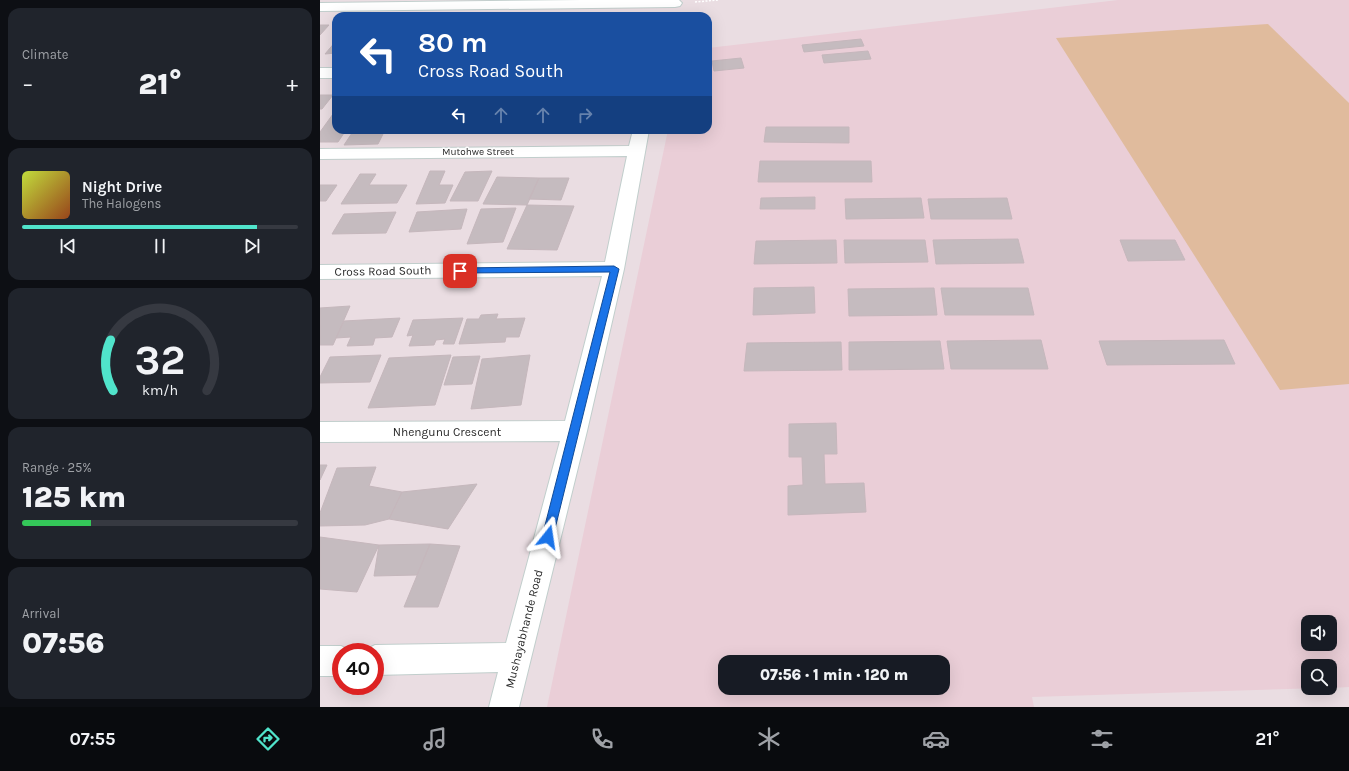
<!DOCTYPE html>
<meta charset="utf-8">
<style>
body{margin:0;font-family:Karla,sans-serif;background:#20242c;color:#f1f3f6;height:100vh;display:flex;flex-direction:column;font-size:15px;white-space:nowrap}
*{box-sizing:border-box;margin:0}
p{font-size:13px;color:#9ea1a6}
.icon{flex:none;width:22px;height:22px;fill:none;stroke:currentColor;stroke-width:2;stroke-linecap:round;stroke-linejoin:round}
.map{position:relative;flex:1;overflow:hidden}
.side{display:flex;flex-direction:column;gap:8px;padding:8px;background:#0d0f14;width:320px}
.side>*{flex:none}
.banner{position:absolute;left:12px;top:12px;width:380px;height:122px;border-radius:12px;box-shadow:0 4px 16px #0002;background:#1a4fa0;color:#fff;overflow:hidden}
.tools{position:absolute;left:981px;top:615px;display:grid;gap:8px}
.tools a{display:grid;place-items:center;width:36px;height:36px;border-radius:8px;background:#171b24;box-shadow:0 4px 16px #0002;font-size:20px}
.speed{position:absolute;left:12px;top:643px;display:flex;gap:8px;font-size:20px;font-weight:700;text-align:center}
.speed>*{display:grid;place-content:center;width:52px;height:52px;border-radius:50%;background:#171b24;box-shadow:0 4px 16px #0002;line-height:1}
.speed .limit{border:6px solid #d22;background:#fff;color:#111}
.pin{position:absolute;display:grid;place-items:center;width:34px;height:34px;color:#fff;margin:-17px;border-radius:8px;box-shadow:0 2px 6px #0006}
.me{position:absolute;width:44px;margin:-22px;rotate:15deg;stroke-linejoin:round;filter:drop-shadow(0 0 3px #0008)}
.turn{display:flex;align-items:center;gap:14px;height:84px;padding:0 20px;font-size:18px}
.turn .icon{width:52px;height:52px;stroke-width:2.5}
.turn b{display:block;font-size:28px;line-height:34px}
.lanes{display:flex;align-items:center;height:38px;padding:0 20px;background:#0003;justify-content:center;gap:20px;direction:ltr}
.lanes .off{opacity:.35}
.big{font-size:30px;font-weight:800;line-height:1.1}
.side .card{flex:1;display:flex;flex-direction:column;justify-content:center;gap:6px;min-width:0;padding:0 14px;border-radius:12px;background:#20242c}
.side .dial{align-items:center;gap:0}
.dial svg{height:104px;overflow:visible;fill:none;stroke:#363941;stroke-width:7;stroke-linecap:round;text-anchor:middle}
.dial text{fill:#f1f3f6;stroke:none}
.song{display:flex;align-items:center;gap:12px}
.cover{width:48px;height:48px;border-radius:6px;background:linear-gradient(135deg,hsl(70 70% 55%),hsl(20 70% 35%))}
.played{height:4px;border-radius:2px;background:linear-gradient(90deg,#50e4cb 85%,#363941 85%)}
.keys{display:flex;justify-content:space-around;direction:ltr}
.heat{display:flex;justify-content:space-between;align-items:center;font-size:22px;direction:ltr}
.charge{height:6px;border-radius:3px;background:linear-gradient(90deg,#34c759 25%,#363941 0)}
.trip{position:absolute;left:398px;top:655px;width:232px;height:40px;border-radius:12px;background:#171b24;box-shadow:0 4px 16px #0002;font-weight:800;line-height:40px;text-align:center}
.tab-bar{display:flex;height:64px;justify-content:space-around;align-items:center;background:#090b0e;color:#9ea1a6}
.tab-bar .icon{width:28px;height:28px}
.tab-bar .on{color:#50e4cb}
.tab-bar b{font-size:18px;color:#f1f3f6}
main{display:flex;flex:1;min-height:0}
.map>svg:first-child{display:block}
.education{fill:#eaced7;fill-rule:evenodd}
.pitch{fill:#e0bb9d}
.building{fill:#c5bbbf;stroke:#c5b7bc}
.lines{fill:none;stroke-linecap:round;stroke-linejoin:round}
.minor-casing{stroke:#c1cecc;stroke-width:2}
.path{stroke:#fff;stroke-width:1.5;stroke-dasharray:2 1.5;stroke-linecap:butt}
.minor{fill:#fff;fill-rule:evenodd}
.route{fill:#1a73e8;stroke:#114b97}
.labels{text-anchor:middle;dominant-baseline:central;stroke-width:3;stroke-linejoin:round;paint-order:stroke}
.far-street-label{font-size:10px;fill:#292929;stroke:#fff}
.street-label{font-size:12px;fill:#292929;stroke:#fff}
</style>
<main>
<section class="side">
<div class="card"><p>Climate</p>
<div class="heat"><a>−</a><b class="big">21°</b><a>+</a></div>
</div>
<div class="card">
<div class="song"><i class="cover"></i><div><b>Night Drive</b><p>The Halogens</p></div></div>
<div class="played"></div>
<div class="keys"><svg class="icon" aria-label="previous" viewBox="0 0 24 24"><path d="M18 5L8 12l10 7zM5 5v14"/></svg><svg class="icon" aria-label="pause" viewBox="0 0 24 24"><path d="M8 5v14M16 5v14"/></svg><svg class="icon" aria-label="next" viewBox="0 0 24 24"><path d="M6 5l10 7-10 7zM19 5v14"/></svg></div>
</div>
<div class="card dial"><svg viewBox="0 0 100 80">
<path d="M14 69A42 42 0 1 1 86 69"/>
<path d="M14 69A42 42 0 0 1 12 30" stroke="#50e4cb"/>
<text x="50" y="56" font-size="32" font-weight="700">32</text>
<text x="50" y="72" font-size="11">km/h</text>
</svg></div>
<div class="card"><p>Range · 25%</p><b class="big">125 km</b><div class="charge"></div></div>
<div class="card"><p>Arrival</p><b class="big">07:56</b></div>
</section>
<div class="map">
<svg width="1029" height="707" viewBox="0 0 1029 707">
<rect width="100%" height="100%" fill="#eadde2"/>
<!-- education -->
<path class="education" d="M798,0H1029V687L1010,688V666H988V688H1002L712,697L714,707H227L348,130H388V48ZM988,622H1010V644H988ZM405,662H623V688H405Z"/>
<!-- pitch -->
<path class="pitch" d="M948,24L1029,103V384L960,390L736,38Z"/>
<!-- building -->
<path class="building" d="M0,25H9L0,35Z
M541,39L544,46L484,52L482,45Z
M16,41V53L5,54Z
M548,51L551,59L504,63L502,55Z
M421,58L424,68L394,71L392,61Z
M0,95H13L2,109H0Z
M13,114H16V130H26L18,142H0V132Z
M446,127H529V143L444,142Z
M34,130H65L58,144L24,145Z
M73,130H117L71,133Z
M239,130H262L261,132L238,133Z
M440,161H551L552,182H438Z
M110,171H125L119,185H133L125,203L96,204Z
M172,171L158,201H130L145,172Z
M40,174H56L49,185H87L77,203L21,204Z
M177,177L219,178L207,205L163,204Z
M219,178H249L241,200L209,199Z
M0,185H17L6,201H0Z
M495,197V209H440L441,198Z
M601,198L604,218L526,219L525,199Z
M687,198L692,219H611L608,199Z
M207,205L254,206L237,250L187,249Z
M196,208L183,242L147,244L161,209Z
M147,209L141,229L89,232L97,212Z
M76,212L66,233L12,234L24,214Z
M698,239L704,263L616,264L613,240Z
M516,240L517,263L434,264L436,241Z
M524,240H605L608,262L525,263Z
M800,240H855L865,260L808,261Z
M494,287L495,313L433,315L434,288Z
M614,288L617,315L529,316L528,289Z
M621,288H708L714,315H625Z
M30,306L13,345H0V308Z
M178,314L176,319L205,318L199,337H186L185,342L139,344L147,319H159L161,315Z
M80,318L72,337L55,338L53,345L27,346L31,337L16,338L24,321Z
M143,318L134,344H123L125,339L116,340L114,345L89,346L93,335L87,336L93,320Z
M721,340L728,369H631L627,341Z
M904,340L915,364L787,365L779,341Z
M620,341L624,369L529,370V342Z
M521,342L522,370L424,371L427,343Z
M61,355L50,382L0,383V377L10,357Z
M131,355L115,405L48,408L69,358Z
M210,355L201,405L151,409L162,359Z
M160,356L152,384L124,385L133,357Z
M516,423L517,454H504L505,484L544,483L546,512L468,515V486L483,485L482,457H469V424Z
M0,465H7L0,480Z
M56,467L49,486L82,492L69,519L45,525L0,526V513L17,468Z
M157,484L128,529L69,519L82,492Z
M0,537L59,545L37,592L0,589Z
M110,544L140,546L118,607H84Z
M110,544L97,575L54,576L59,545Z"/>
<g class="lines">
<defs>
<path id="minor" d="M262,0H359L362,3L360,6L355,7L0,11V3Z
M0,68H16V78H0Z
M313,130H329L304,269L267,431L199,707H169L178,672L55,675V652H44L45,650L55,645L186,643L240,441L0,442V422L245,421L282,276L0,279V265L285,262L307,156L0,159V149L309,146Z
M0,646H21L31,651L32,652H21V676H0Z"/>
</defs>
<!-- minor casing -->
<use href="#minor" class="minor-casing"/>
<!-- path -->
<path class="path" d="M375,2L398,0"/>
<!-- minor -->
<use href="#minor" class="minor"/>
</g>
<!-- route -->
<path class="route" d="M294,266L299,269L233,537L231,540L228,542L224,540L222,537L290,272L140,273L135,271L140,268Z"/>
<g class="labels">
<!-- far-street labels -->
<g class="far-street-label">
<text x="158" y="152">Mutohwe Street</text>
</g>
<!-- street labels -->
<g class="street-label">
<text transform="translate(63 271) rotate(-1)">Cross Road South</text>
<text x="127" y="432">Nhengunu Crescent</text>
<text transform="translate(204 629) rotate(-76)">Mushayabhande Road</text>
</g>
</g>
</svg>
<div class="tools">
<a><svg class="icon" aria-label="sound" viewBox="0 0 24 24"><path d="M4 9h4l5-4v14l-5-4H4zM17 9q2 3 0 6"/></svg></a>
<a><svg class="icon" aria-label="search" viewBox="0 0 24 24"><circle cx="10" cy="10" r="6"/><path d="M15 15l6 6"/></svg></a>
</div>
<div class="speed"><div class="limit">40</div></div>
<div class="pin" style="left:140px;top:271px;background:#d93025"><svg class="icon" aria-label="arrive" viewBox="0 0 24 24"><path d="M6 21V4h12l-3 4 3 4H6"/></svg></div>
<svg class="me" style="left:228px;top:537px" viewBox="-20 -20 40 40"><path d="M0-17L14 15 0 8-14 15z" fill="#1a73e8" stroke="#fff" stroke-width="4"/></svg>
<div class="trip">07:56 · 1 min · 120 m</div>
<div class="banner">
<div class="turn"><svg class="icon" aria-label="left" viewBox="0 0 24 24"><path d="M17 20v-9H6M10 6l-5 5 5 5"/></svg><div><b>80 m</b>Cross Road South</div></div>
<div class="lanes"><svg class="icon" aria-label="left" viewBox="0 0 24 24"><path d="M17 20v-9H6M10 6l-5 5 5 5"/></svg><svg class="icon off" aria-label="ahead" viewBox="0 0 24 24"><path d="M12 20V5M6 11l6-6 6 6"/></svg><svg class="icon off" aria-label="ahead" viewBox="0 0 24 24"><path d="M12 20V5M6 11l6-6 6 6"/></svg><svg class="icon off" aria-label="right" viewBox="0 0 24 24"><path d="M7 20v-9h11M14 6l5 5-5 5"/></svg></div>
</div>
</div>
</main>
<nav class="tab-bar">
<b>07:55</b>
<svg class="icon on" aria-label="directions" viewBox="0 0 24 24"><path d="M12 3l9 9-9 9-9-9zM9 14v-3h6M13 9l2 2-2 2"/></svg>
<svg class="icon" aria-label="music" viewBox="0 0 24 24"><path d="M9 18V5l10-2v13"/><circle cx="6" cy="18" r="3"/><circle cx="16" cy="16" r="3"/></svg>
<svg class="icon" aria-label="phone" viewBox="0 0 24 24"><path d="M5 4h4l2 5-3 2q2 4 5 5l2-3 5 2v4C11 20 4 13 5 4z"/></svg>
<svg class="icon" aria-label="climate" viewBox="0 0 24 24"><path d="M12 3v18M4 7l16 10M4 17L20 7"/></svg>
<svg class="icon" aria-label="car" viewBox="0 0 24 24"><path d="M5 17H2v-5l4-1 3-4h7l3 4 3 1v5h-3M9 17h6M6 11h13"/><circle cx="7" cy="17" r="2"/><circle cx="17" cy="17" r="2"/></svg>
<svg class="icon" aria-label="filters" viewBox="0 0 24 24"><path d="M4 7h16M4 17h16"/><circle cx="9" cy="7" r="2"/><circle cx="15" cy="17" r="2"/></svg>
<b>21°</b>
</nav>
